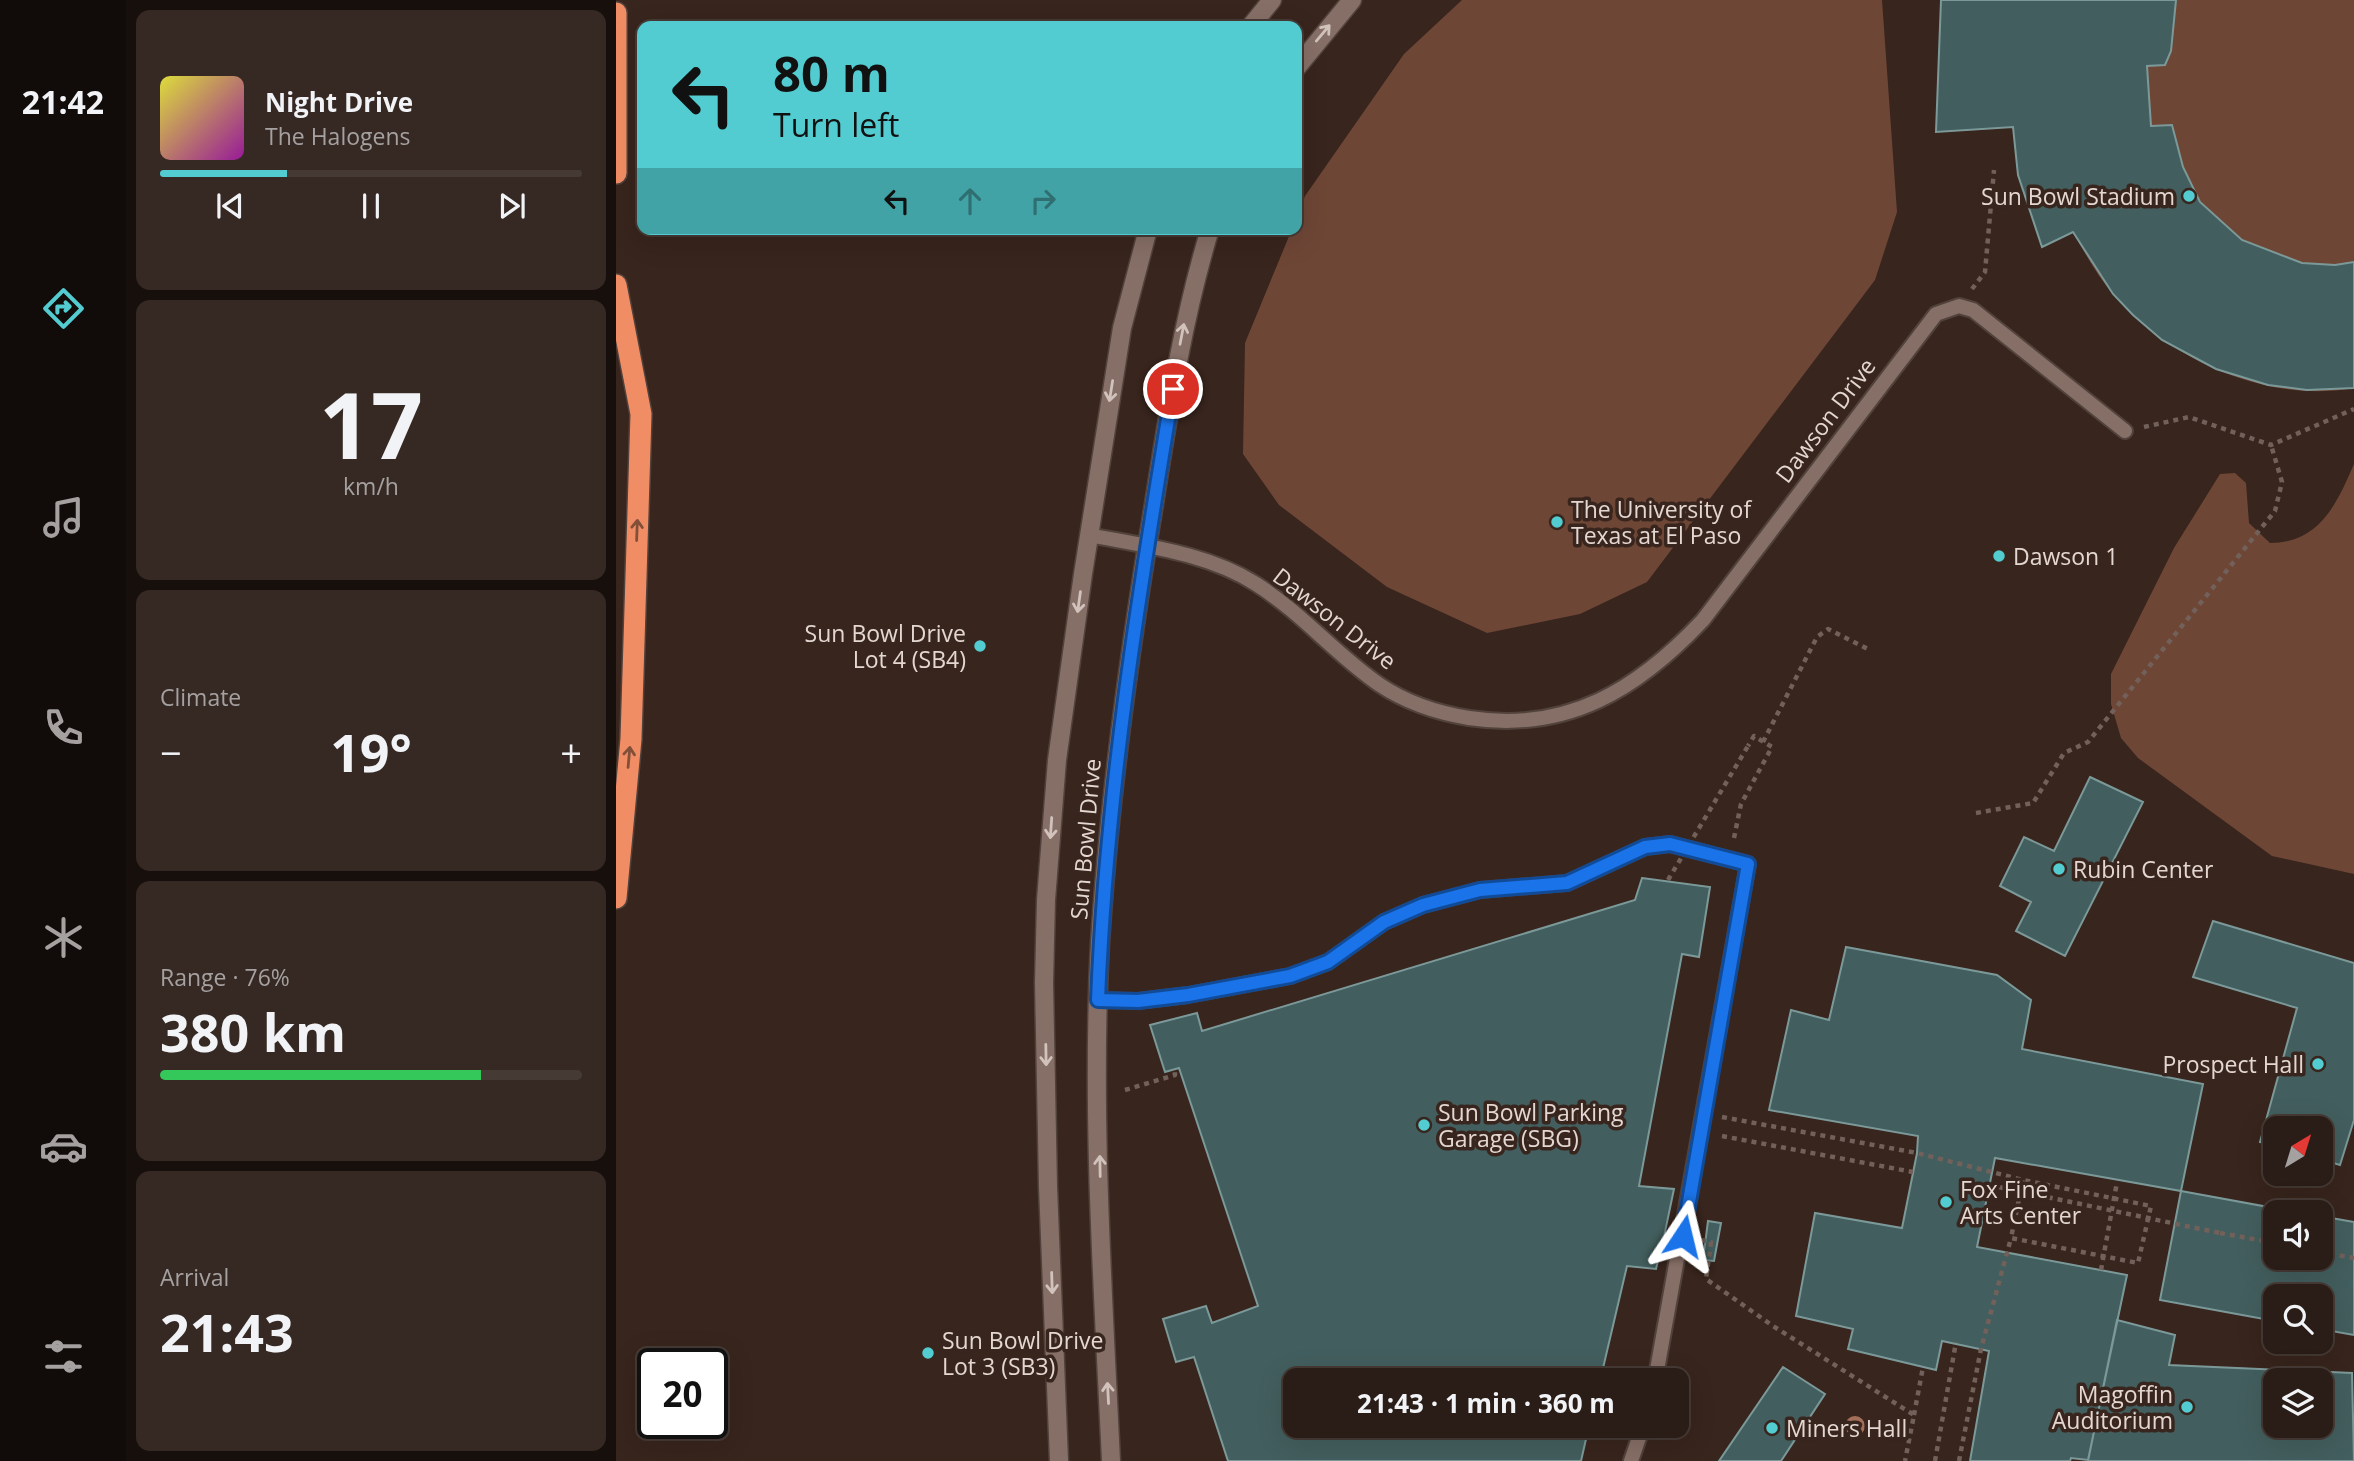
<!DOCTYPE html>
<meta charset="utf-8">
<style>
body{margin:0;font-family:"Open Sans",sans-serif;background:#362923;color:#f1f3f6;height:100vh;display:flex;flex-direction:column;font-size:26px;white-space:nowrap}
*{box-sizing:border-box;margin:0}
p{font-size:23px;color:#a5a1a1}
.icon{flex:none;width:38px;height:38px;fill:none;stroke:currentColor;stroke-width:2;stroke-linecap:round;stroke-linejoin:round}
.map{position:relative;flex:1;overflow:hidden}
.details{display:flex;flex-direction:column;gap:10px;padding:10px;background:#170f0c;width:490px}
.details>*{flex:none}
.guide{position:absolute;left:21px;top:21px;width:665px;height:214px;border-radius:14px;box-shadow:0 7px 28px #0002,0 0 0 2px #463a35;background:#52ccd0;color:#111;overflow:hidden}
.needle{width:46px;rotate:38deg}
.buttons{position:absolute;left:1647px;top:1116px;display:grid;gap:14px}
.buttons a{display:grid;place-items:center;width:70px;height:70px;border-radius:14px;background:#2a1c16;box-shadow:0 7px 28px #0002,0 0 0 2px #463a35;font-size:35px}
.speed{position:absolute;left:21px;top:1348px;display:flex;gap:14px;font-size:35px;font-weight:700;text-align:center}
.speed>*{display:grid;place-content:center;width:91px;height:91px;border-radius:50%;background:#2a1c16;box-shadow:0 7px 28px #0002,0 0 0 2px #463a35;line-height:1}
.speed .limit{border:4px solid #111;border-radius:10px;background:#fff;color:#111}
.pin{position:absolute;display:grid;place-items:center;width:60px;height:60px;color:#fff;margin:-30px;border:4px solid #fff;border-radius:50%;box-shadow:0 2px 7px #0007}
.me{position:absolute;width:77px;margin:-38px;rotate:10deg;stroke-linejoin:round;filter:drop-shadow(0 0 5px #0008)}
.turn{display:flex;align-items:center;gap:24px;height:147px;padding:0 21px;font-size:32px}
.turn .icon{width:91px;height:91px;stroke-width:2.5}
.turn b{display:block;font-size:49px;line-height:60px}
.lanes{display:flex;align-items:center;height:66px;padding:0 21px;background:#0003;justify-content:center;gap:35px;direction:ltr}
.lanes .off{opacity:.35}
.big{font-size:52px;font-weight:700;line-height:1.1}
.details .tile{flex:1;display:flex;flex-direction:column;justify-content:center;gap:10px;min-width:0;padding:0 24px;border-radius:14px;background:#362923}
.details .dial{align-items:center;gap:0}
.dial b{font-size:91px;line-height:1}
.song{display:flex;align-items:center;gap:21px}
.cover{width:84px;height:84px;border-radius:10px;background:linear-gradient(135deg,hsl(60 70% 55%),hsl(300 70% 35%))}
.played{height:7px;border-radius:4px;background:linear-gradient(90deg,#52ccd0 30%,#463a35 30%)}
.keys{display:flex;justify-content:space-around;direction:ltr}
.heat{display:flex;justify-content:space-between;align-items:center;font-size:38px;direction:ltr}
.charge{height:10px;border-radius:5px;background:linear-gradient(90deg,#34c759 76%,#463a35 0)}
.trip{position:absolute;left:667px;top:1368px;width:406px;height:70px;border-radius:14px;background:#2a1c16;box-shadow:0 7px 28px #0002,0 0 0 2px #463a35;font-weight:700;line-height:70px;text-align:center}
main{display:flex;flex:1;min-height:0}
.menu{display:flex;flex-direction:column;width:126px;justify-content:space-around;align-items:center;background:#110b09;color:#a5a1a1}
.menu .icon{width:49px;height:49px}
.menu .selected{color:#52ccd0}
.menu b{font-size:32px;color:#f1f3f6}
.map>svg:first-child{display:block}
.green{fill:#6e4636}
.building{fill:#435e5e;stroke:#7c9999;stroke-width:2;fill-rule:evenodd}
.lines{fill:none;stroke-linecap:round;stroke-linejoin:round}
.service-casing{stroke:#52423c;stroke-width:18}
.minor-casing{stroke:#52423c;stroke-width:21}
.motorway-casing{stroke:#52423c;stroke-width:24}
.path{stroke:#72615a;stroke-width:4.5;stroke-dasharray:5 5;stroke-linecap:butt}
.service{stroke:#866f66;stroke-width:14}
.minor{stroke:#866f66;stroke-width:18}
.motorway{stroke:#f18d64;stroke-width:21}
.path-bridge{stroke:#72615a;stroke-width:4.5;stroke-dasharray:5 5;stroke-linecap:butt}
.tree{fill:#a46f5a}
.oneway{stroke:#d1c2bc}
.oneway2{stroke:#824f39}
.route-casing{stroke:#114b97;stroke-width:18}
.route{stroke:#1a73e8;stroke-width:12}
.poi-dot{fill:#52ccd0;stroke:#38251d;stroke-width:2.5}
.labels{text-anchor:middle;dominant-baseline:central;stroke-width:7;stroke-linejoin:round;paint-order:stroke}
.poi-label{font-size:23px;fill:#e4d7d2;stroke:#38251d;text-anchor:start}
.street-label{font-size:23px;fill:#e4d7d2;stroke:#38251d}
</style>
<main>
<nav class="menu">
<b>21:42</b>
<svg class="icon selected" aria-label="directions" viewBox="0 0 24 24"><path d="M12 3l9 9-9 9-9-9zM9 14v-3h6M13 9l2 2-2 2"/></svg>
<svg class="icon" aria-label="music" viewBox="0 0 24 24"><path d="M9 18V5l10-2v13"/><circle cx="6" cy="18" r="3"/><circle cx="16" cy="16" r="3"/></svg>
<svg class="icon" aria-label="phone" viewBox="0 0 24 24"><path d="M5 4h4l2 5-3 2q2 4 5 5l2-3 5 2v4C11 20 4 13 5 4z"/></svg>
<svg class="icon" aria-label="climate" viewBox="0 0 24 24"><path d="M12 3v18M4 7l16 10M4 17L20 7"/></svg>
<svg class="icon" aria-label="car" viewBox="0 0 24 24"><path d="M5 17H2v-5l4-1 3-4h7l3 4 3 1v5h-3M9 17h6M6 11h13"/><circle cx="7" cy="17" r="2"/><circle cx="17" cy="17" r="2"/></svg>
<svg class="icon" aria-label="filters" viewBox="0 0 24 24"><path d="M4 7h16M4 17h16"/><circle cx="9" cy="7" r="2"/><circle cx="15" cy="17" r="2"/></svg>
</nav>
<section class="details">
<div class="tile">
<div class="song"><i class="cover"></i><div><b>Night Drive</b><p>The Halogens</p></div></div>
<div class="played"></div>
<div class="keys"><svg class="icon" aria-label="previous" viewBox="0 0 24 24"><path d="M18 5L8 12l10 7zM5 5v14"/></svg><svg class="icon" aria-label="pause" viewBox="0 0 24 24"><path d="M8 5v14M16 5v14"/></svg><svg class="icon" aria-label="next" viewBox="0 0 24 24"><path d="M6 5l10 7-10 7zM19 5v14"/></svg></div>
</div>
<div class="tile dial"><b>17</b><p>km/h</p></div>
<div class="tile"><p>Climate</p>
<div class="heat"><a>−</a><b class="big">19°</b><a>+</a></div>
</div>
<div class="tile"><p>Range · 76%</p><b class="big">380 km</b><div class="charge"></div></div>
<div class="tile"><p>Arrival</p><b class="big">21:43</b></div>
</section>
<div class="map">
<svg width="1738" height="1461" viewBox="0 0 1738 1461">
<rect width="100%" height="100%" fill="#38251d"/>
<!-- green -->
<path class="green" d="M846,0H1266L1281,212L1259,280L1031,582L964,614L871,633L771,587L663,505L627,454L629,343L676,229H681V217L689,196L788,54Z
M1325,0H1738V388C1652,404 1553,360 1498,295C1481,276 1469,253 1457,232L1426,247L1402,175L1397,127L1320,132Z
M1738,464V874L1656,856L1522,758L1505,738L1495,704V674L1558,548L1604,474L1619,473L1630,483L1633,523L1654,543C1704,543 1721,503 1738,464Z"/>
<!-- building -->
<path class="building" d="M1325,0H1560L1555,51L1549,65L1531,66L1535,126L1556,125L1567,167L1584,202L1626,240L1686,263L1719,265L1738,262V388L1691,390L1652,385L1600,369L1546,340L1517,315L1497,294L1457,232L1426,247L1402,175L1397,127L1320,132Z
M1474,777L1527,802L1449,956L1400,931L1415,902L1384,886L1408,837L1438,851Z
M1026,878L1094,887L1083,957L1066,954L1023,1186L1058,1189L1049,1232L1040,1269L1011,1266L984,1381H679V1426H973L965,1461H612L578,1357L560,1362L547,1319L590,1306L596,1323L642,1306L563,1068L549,1072L534,1025L581,1013L586,1031L1019,900Z
M1597,921L1738,963V1120L1724,1165L1704,1159V1129H1659V1146L1644,1142L1681,1008L1577,977Z
M1230,947L1381,975L1415,1000L1406,1049L1587,1084L1565,1191L1379,1158L1361,1247L1511,1275L1472,1460L1455,1458L1454,1461H1354L1373,1351L1326,1341L1320,1370L1232,1349L1237,1329L1180,1316L1199,1213L1286,1228L1301,1153L1302,1136L1153,1110L1175,1010L1213,1020Z
M1565,1191L1685,1213H1659V1258H1704V1216L1738,1222V1335L1704,1329V1297H1659V1321L1544,1300Z
M1092,1221L1105,1223L1098,1261L1087,1260Z
M1501,1320L1559,1335L1553,1365L1736,1373L1738,1461H1472ZM1659,1381H1704V1426H1659Z
M1167,1367L1209,1394L1165,1461H1103Z"/>
<g class="lines">
<defs>
<path id="service" d="M473,535C529,546 591,553 640,584C686,613 720,655 764,685C791,703 822,713 853,718C952,733 1022,689 1087,620L1320,314L1343,306L1357,310L1509,431
M483,1000L522,1001L572,995L674,976L712,962L768,922L807,905L864,890L951,883L1029,847L1054,844L1132,864L1039,1381
M1015,1461L1027,1426"/>
<path id="minor" d="M635,26L656,0
M681,67L736,0
M443,1461L432,1187L428,983L430,900L441,760L467,574L506,328L532,229
M495,1461C487,1289 475,1115 484,943C493,798 513,654 537,510C552,416 566,321 594,229"/>
<path id="motorway" d="M0,13V173
M0,285L25,414L15,739L0,898"/>
</defs>
<!-- service casing -->
<use href="#service" class="service-casing"/>
<!-- minor casing -->
<use href="#minor" class="minor-casing"/>
<!-- motorway casing -->
<use href="#motorway" class="motorway-casing"/>
<!-- path -->
<path class="path" d="M1356,289L1369,272L1378,170
M1528,427L1573,417L1655,445L1738,409
M1147,742L1201,637L1212,629L1252,649
M1360,813L1417,803L1448,753L1472,742L1659,511L1666,482L1655,445
M1118,838L1125,804L1156,747L1138,736L1132,746
M509,1090L559,1075V1069
M1106,1117L1301,1153L1407,1180L1535,1206L1522,1263L1395,1238L1407,1180
M1106,1136L1297,1172
M1604,1233L1659,1243
M1085,1240L1095,1242L1090,1279L1157,1326L1298,1415L1289,1461
M1704,1252L1738,1258
M1298,1415L1307,1367
M1319,1461L1340,1342
M1343,1461L1365,1349L1395,1238"/>
<!-- service -->
<use href="#service" class="service"/>
<!-- minor -->
<use href="#minor" class="minor"/>
<!-- motorway -->
<use href="#motorway" class="motorway"/>
<!-- path-bridge -->
<path class="path-bridge" d="M1052,880L1132,746
M1373,1185L1604,1233
M1485,1270L1501,1182"/>
</g>
<!-- trees -->
<circle class="tree" cx="1239" cy="1426" r="10"/>
<!-- one-way arrows -->
<defs><path id="oneway-shaft" d="M-6 0H5M1.5-3L5.5 0L1.5 3" fill="none" stroke-width="1.6" stroke-linecap="round" stroke-linejoin="round" transform="scale(1.75)"/></defs>
<g class="oneway">
<use href="#oneway-shaft" transform="translate(707 33) rotate(-50)"/>
<use href="#oneway-shaft" transform="translate(566 334) rotate(-79)"/>
<use href="#oneway-shaft" transform="translate(495 391) rotate(99)"/>
<use href="#oneway-shaft" transform="translate(463 602) rotate(98)"/>
<use href="#oneway-shaft" transform="translate(435 828) rotate(94)"/>
<use href="#oneway-shaft" transform="translate(430 1055) rotate(89)"/>
<use href="#oneway-shaft" transform="translate(484 1166) rotate(-91)"/>
<use href="#oneway-shaft" transform="translate(436 1283) rotate(88)"/>
<use href="#oneway-shaft" transform="translate(492 1393) rotate(-93)"/>
</g>
<g class="oneway2">
<use href="#oneway-shaft" transform="translate(21 530) rotate(-88)"/>
<use href="#oneway-shaft" transform="translate(13 757) rotate(-85)"/>
</g>
<g class="lines">
<defs>
<path id="route" d="M557,389C523,592 490,794 482,1000L522,1001L572,995L674,976L712,962L768,922L807,905L864,890L951,883L1029,847L1054,844L1132,864L1067,1236"/>
</defs>
<!-- route casing -->
<use href="#route" class="route-casing"/>
<!-- route -->
<use href="#route" class="route"/>
</g>
<!-- markers -->
<g class="poi-dot">
<circle cx="1573" cy="196" r="7"/>
<circle cx="941" cy="522" r="7"/>
<circle cx="1383" cy="556" r="7"/>
<circle cx="364" cy="646" r="7"/>
<circle cx="1443" cy="869" r="7"/>
<circle cx="1702" cy="1064" r="7"/>
<circle cx="808" cy="1125" r="7"/>
<circle cx="1330" cy="1202" r="7"/>
<circle cx="312" cy="1353" r="7"/>
<circle cx="1571" cy="1407" r="7"/>
<circle cx="1156" cy="1428" r="7"/>
</g>
<g class="labels">
<!-- poi labels -->
<g class="poi-label">
<text x="1559" y="196" text-anchor="end">Sun Bowl Stadium</text>
<text x="955" y="509">The University of<tspan x="955" dy="26">Texas at El Paso</tspan></text>
<text x="1397" y="556">Dawson 1</text>
<text x="350" y="633" text-anchor="end">Sun Bowl Drive<tspan x="350" dy="26">Lot 4 (SB4)</tspan></text>
<text x="1457" y="869">Rubin Center</text>
<text x="1688" y="1064" text-anchor="end">Prospect Hall</text>
<text x="822" y="1112">Sun Bowl Parking<tspan x="822" dy="26">Garage (SBG)</tspan></text>
<text x="1344" y="1189">Fox Fine<tspan x="1344" dy="26">Arts Center</tspan></text>
<text x="326" y="1340">Sun Bowl Drive<tspan x="326" dy="26">Lot 3 (SB3)</tspan></text>
<text x="1557" y="1394" text-anchor="end">Magoffin<tspan x="1557" dy="26">Auditorium</tspan></text>
<text x="1170" y="1428">Miners Hall</text>
</g>
<!-- street labels -->
<g class="street-label">
<text transform="translate(1209 420) rotate(-53)">Dawson Drive</text>
<text transform="translate(719 618) rotate(38)">Dawson Drive</text>
<text transform="translate(469 839) rotate(-85)">Sun Bowl Drive</text>
</g>
</g>
</svg>
<div class="buttons">
<a><svg class="needle" viewBox="-14 -14 28 28"><path d="M0-13l5 13h-10z" fill="#e53935"/><path d="M0 13l5-13h-10z" fill="#a5a1a1"/></svg></a>
<a><svg class="icon" aria-label="sound" viewBox="0 0 24 24"><path d="M4 9h4l5-4v14l-5-4H4zM17 9q2 3 0 6"/></svg></a>
<a><svg class="icon" aria-label="search" viewBox="0 0 24 24"><circle cx="10" cy="10" r="6"/><path d="M15 15l6 6"/></svg></a>
<a><svg class="icon" aria-label="layers" viewBox="0 0 24 24"><path d="M12 4l9 5-9 5-9-5zM3 14l9 5 9-5"/></svg></a>
</div>
<div class="speed"><div class="limit">20</div></div>
<div class="pin" style="left:557px;top:389px;background:#d93025"><svg class="icon" aria-label="arrive" viewBox="0 0 24 24"><path d="M6 21V4h12l-3 4 3 4H6"/></svg></div>
<svg class="me" style="left:1067px;top:1236px" viewBox="-20 -20 40 40"><path d="M0-17L14 15 0 8-14 15z" fill="#1a73e8" stroke="#fff" stroke-width="4"/></svg>
<div class="trip">21:43 · 1 min · 360 m</div>
<div class="guide">
<div class="turn"><svg class="icon" aria-label="left" viewBox="0 0 24 24"><path d="M17 20v-9H6M10 6l-5 5 5 5"/></svg><div><b>80 m</b>Turn left</div></div>
<div class="lanes"><svg class="icon" aria-label="left" viewBox="0 0 24 24"><path d="M17 20v-9H6M10 6l-5 5 5 5"/></svg><svg class="icon off" aria-label="ahead" viewBox="0 0 24 24"><path d="M12 20V5M6 11l6-6 6 6"/></svg><svg class="icon off" aria-label="right" viewBox="0 0 24 24"><path d="M7 20v-9h11M14 6l5 5-5 5"/></svg></div>
</div>
</div>
</main>
